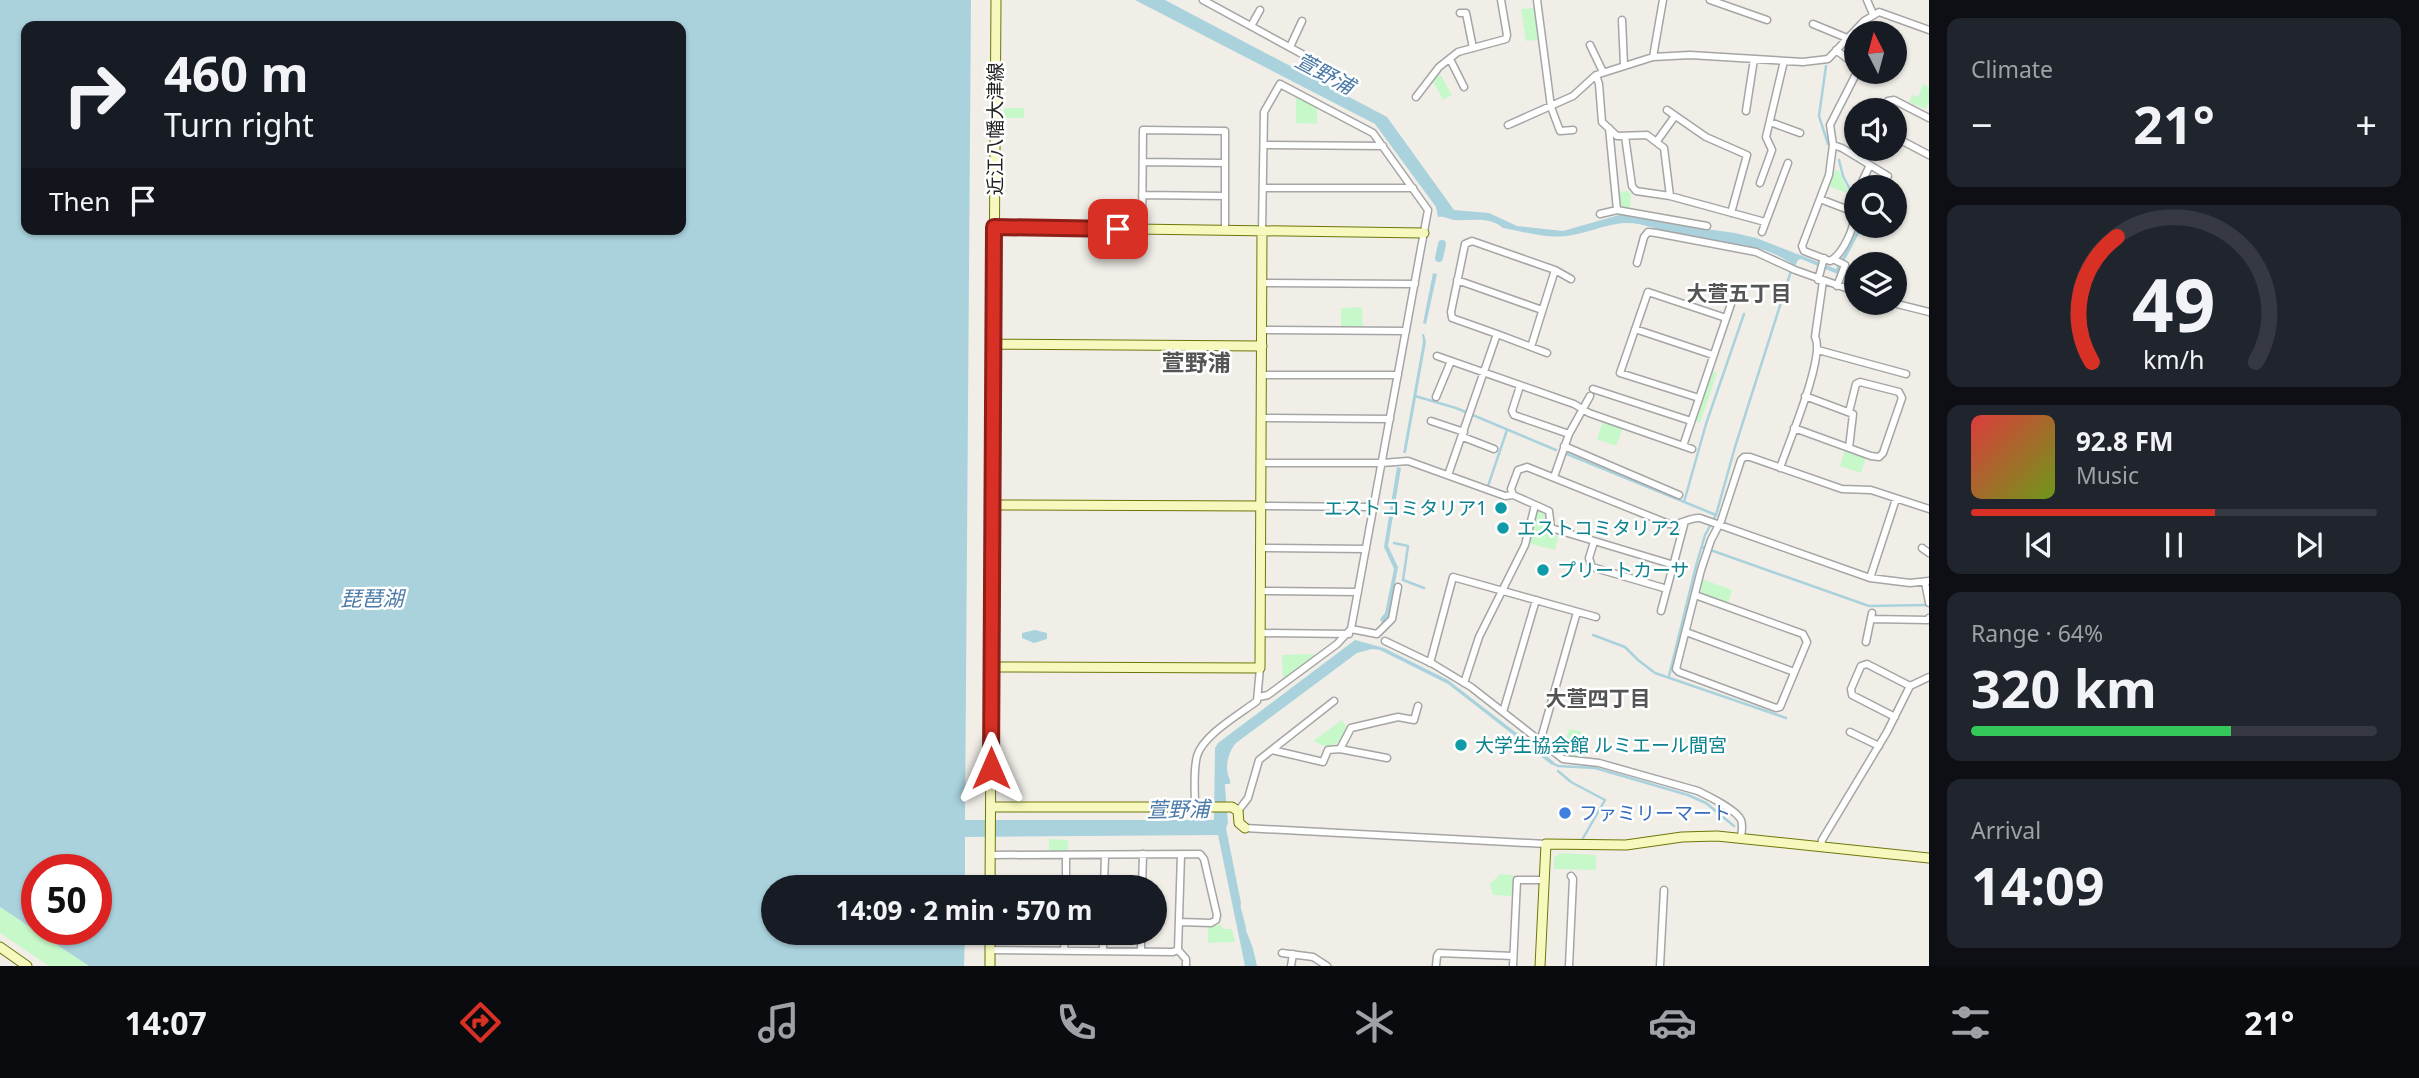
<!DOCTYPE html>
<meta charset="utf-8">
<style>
body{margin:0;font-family:"Noto Sans","Noto Sans JP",sans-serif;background:#20242c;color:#f1f3f6;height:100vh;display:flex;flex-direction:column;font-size:26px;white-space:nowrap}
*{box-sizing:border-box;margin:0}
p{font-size:23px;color:#9ea1a6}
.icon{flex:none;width:38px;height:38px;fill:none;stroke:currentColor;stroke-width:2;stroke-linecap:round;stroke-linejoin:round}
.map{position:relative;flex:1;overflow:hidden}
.side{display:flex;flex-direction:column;gap:18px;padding:18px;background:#0d0f14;width:490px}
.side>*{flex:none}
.top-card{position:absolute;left:21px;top:21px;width:665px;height:214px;border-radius:14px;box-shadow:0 2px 5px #0004;background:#171b24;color:#f1f3f6;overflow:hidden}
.needle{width:46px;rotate:354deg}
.tools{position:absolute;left:1844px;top:21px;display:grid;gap:14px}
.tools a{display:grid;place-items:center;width:63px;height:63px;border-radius:50%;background:#171b24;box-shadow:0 2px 5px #0004;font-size:35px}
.speed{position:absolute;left:21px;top:854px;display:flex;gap:14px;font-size:35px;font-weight:700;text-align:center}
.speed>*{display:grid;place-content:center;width:91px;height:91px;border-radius:50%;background:#171b24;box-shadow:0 2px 5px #0004;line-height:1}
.speed .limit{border:10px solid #d22;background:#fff;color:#111}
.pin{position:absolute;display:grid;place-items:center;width:60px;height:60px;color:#fff;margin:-30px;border-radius:14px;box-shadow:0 4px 10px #0006}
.me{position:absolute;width:77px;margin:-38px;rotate:0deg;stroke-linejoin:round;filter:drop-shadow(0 0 5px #0008)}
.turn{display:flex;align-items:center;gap:24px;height:147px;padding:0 28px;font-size:32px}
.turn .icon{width:91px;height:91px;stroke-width:2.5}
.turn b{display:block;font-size:49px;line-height:60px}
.then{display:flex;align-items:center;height:66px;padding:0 28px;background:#0003;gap:14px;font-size:26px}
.big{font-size:52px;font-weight:700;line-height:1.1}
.side .card{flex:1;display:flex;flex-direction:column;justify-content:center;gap:10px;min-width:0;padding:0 24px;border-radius:14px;background:#20242c}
.side .dial{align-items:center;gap:0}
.dial svg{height:182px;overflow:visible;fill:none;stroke:#363941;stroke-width:7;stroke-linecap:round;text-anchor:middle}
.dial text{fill:#f1f3f6;stroke:none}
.song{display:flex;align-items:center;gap:21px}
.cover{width:84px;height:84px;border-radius:10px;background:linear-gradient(135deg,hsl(0 70% 55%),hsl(80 70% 35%))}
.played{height:7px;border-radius:4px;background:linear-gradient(90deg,#d93025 60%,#363941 60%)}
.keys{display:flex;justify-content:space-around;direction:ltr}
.heat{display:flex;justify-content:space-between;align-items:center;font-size:38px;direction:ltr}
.charge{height:10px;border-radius:5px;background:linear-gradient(90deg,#34c759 64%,#363941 0)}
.trip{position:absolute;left:761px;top:875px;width:406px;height:70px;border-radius:35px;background:#171b24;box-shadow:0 2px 5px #0004;font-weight:700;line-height:70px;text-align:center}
.dock{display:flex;height:112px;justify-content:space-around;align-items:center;background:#090b0e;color:#9ea1a6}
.dock .icon{width:49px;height:49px}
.dock .on{color:#d93025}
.dock b{font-size:32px;color:#f1f3f6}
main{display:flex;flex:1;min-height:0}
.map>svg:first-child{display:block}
.park{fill:#c7f8ca}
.water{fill:#aad2dd;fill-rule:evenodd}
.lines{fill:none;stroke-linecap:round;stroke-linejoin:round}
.stream{stroke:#aad2dd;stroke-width:2.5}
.canal{stroke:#aad2dd;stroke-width:8}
.street-casing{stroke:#a5a5a5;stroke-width:9}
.secondary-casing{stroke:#6d7708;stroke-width:11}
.street{stroke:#fff;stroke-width:6}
.secondary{stroke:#f6f8be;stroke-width:9}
.route-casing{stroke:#8d1f18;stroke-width:18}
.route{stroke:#d93025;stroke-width:12}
.culture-dot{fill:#0f9aa8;stroke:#fff;stroke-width:2.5}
.shop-dot{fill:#3f7fe0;stroke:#fff;stroke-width:2.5}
.labels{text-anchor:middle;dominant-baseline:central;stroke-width:5;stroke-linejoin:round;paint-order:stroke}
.street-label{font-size:19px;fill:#212121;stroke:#fff}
.culture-label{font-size:19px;fill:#0d838f;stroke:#fff;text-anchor:start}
.shop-label{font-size:19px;fill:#366cbe;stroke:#fff;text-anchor:start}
.water-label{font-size:21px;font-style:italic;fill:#4c7aa7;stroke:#fff}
.neighbourhood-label{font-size:21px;font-weight:bold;fill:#545454;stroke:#fff}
.quarter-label{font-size:23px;font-weight:bold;fill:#545454;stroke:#fff}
</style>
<main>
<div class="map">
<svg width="1929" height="966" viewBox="0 0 1929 966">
<rect width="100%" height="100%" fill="#f1eee8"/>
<!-- park -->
<path class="park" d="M1534,8L1538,40L1526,41L1521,9Z
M1440,74L1452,95L1443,100L1432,80Z
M1923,84L1929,87V102L1926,109L1909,102L1912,95L1918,97Z
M1296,96L1317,107V124L1296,123Z
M1004,108H1024V118H1005Z
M1833,170L1839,171L1849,194L1829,186Z
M1629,191L1631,195L1630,208L1621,209L1618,192Z
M1362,307L1363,327H1341V308Z
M1711,371L1717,373L1700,423L1694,420Z
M1603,421L1623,428L1616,446L1597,439Z
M1845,449L1866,457L1861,473L1840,466Z
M1537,509L1545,515L1543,529L1558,536L1555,550L1527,543Z
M1702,579L1732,590L1728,604L1704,595L1699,589Z
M1313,654L1315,657L1283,680L1282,655Z
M1342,720L1347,728L1341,741L1326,747L1313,741Z
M1569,729L1580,731L1588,744L1586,756L1570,757L1563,753Z
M1049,839L1068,840V852H1049Z
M1561,853L1596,855V870L1554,869V858Z
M1500,874L1513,875V896L1493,895L1490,884Z
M0,907L89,966H49L0,933Z
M1221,925L1223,929H1232L1235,942L1208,943V926Z"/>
<!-- water -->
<path class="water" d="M0,0H971L965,820H1214L1215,748L1218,743L1355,640L1384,648L1448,680L1554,762L1552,765L1448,684L1380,650L1372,649L1357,653L1236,743C1228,752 1224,769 1230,780V784H1225V787L1228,823L1226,828L1241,903C1239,918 1246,929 1251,943C1254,950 1255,958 1257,966H1245L1218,835L965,837V887H774V933H965L964,966H89L0,907ZM26,26H681V229H26ZM37,870H96V929H37Z
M1135,0H1165L1387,117L1454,210L1489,213L1517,226L1563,231L1619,215L1641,216L1677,225L1735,233L1756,238L1836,269L1859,226H1863L1839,271L1857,280V282L1801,259L1798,260L1795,266C1761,240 1717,244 1677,235C1660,231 1642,222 1624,223C1607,224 1590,232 1572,235C1550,240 1525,232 1503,228C1490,216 1469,221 1454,220C1447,219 1445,216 1438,217L1436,207L1375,124Z
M1433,273L1437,274L1426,324L1423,323Z
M1422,334H1424L1426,342L1406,453H1403L1423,342Z
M1397,467L1401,468L1388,546L1398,567L1389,616L1382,623L1380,619L1385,613L1394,569L1384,547Z
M1035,630L1047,633V639L1034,643L1022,638V633Z"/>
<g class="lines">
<!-- stream -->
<path class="stream" d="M1826,66L1819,116L1828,144
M1839,160L1843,176L1857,203
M1884,187L1887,182
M1415,396L1456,408L1556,450
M1567,454L1716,515L1705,535L1696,566L1669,676
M1488,486L1507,430
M1684,502L1706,424L1744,314
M1716,515L1735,447L1791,271
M1394,543L1408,546L1403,580L1424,588
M1702,547L1869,606L1926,605
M1593,635L1625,647L1638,660L1655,673L1786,718
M1552,763L1558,766L1595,768L1688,795L1706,803L1734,826
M1558,771L1571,782L1605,800L1582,840
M1240,909L1245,929"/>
<!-- canal -->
<path class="canal" d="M1439,258L1442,244"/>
<defs>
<path id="street" d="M1203,0L1302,54
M1537,0L1551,107L1560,131L1573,130
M1710,0L1767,20
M1867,0L1873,14
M1460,13H1466L1473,48
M1622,20L1624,65
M1813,24L1847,38
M1251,26L1260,10
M1590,45L1603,72
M1290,47L1302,21
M1836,50L1857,66
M1653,57L1663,0
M1450,59L1464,87
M1596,75L1599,84L1602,122L1617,136L1647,135L1664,148L1670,196
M1416,97L1439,67L1458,52L1506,39L1507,35L1501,0
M1667,110L1706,137L1747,155L1731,213
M1884,110L1888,101L1894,100L1929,118
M1746,111L1754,59
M1770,122L1800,133
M1508,125L1573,96L1596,75L1653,57L1690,55L1803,62L1828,59L1864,21L1879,12L1929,30
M1609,128L1617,210L1707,226
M1625,136L1632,186L1636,191L1670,196L1765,222
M1895,137L1929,155
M1657,141L1675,116
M1264,145L1383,146
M1833,145L1842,148L1888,176
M1143,162L1225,163
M1760,183L1772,150L1766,137L1784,61
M1860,186L1870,165
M1263,188H1413
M1142,195L1225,196
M1820,199L1854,212C1856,226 1843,254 1830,261L1804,251L1802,246L1829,175L1833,145L1830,125L1857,72
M1600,214L1617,210
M1142,229L1143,130L1225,131V230
M1762,232L1788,163
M1833,259L1845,265L1837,286
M1637,263L1644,237L1648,232L1656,233L1756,252L1795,270L1857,292
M1457,280L1542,310
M1818,280L1824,258
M1262,283L1415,284
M1893,303L1929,312
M1635,329L1713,355
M1262,330L1406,331
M1497,334L1547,353
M1531,347L1555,270
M1818,350L1906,374
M1437,356L1574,404L1589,413L1692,449
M1261,375H1398
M1520,386L1512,411L1514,415L1569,434
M1593,389L1691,421
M1436,397L1451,361
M1699,398L1620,373L1648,292L1726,318
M1849,412L1856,384L1860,382L1899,392L1902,398L1883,453L1879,457L1871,456L1849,448
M1261,418L1390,419
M1431,421L1464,432
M1794,428L1849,448L1853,414L1805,396
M1463,437L1494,449
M1564,446L1679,495
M1683,446L1732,301
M1261,463H1382L1408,461L1505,496L1513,495
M1780,468C1788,444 1826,355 1815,337L1823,281
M1448,475L1497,334L1452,318L1451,312L1465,244L1472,241L1555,270L1571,279
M1554,477L1569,434L1590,396
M1261,506L1374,507
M1594,542L1589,558L1592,567L1667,589
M1260,548L1366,549
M1922,548L1929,553
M1674,565L1551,528L1549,511L1513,495L1511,489L1518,470L1527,467L1669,524C1681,526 1688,517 1700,518L1870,578L1910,583L1929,581
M1870,578L1896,499
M1925,582L1929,603
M1260,591L1358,592
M1695,595L1803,634L1807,642L1780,707L1776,708L1679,672L1676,669L1701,570L1711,540L1721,521L1741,460L1744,457H1750L1842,489L1871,490L1929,509
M1661,611L1685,521
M1871,619L1928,620L1929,618
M1351,629L1377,634L1392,619L1398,587
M1686,632L1794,672
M1260,633L1349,634
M1385,641L1433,664L1471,687L1563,759L1599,763L1698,791C1708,796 1736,809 1741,820C1743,825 1742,831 1741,837
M1866,642L1872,613
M1430,663L1453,577L1596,617
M1464,683L1479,637L1525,545L1535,505
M1259,697L1268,695L1337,644L1351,629L1428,210L1373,133L1280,84L1264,112L1262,231
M1503,712L1536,600
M1895,717L1852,695L1851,689L1861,666L1867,664L1910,686
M1850,732L1879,746
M1540,742L1577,612
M1340,749L1351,728L1398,717L1414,720L1418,706
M1272,750L1323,762L1328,750L1340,749L1387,758
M1195,806C1195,791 1193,772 1197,756C1203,735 1240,714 1257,701L1260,668
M1238,811L1248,798L1259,760L1334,701
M1245,828L1546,844
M1821,847L1822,840L1887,732L1910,686L1929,677
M991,855L1200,854L1204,859L1217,915L1216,920L1211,923L1180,922
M1066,887V855
M1104,887L1105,855
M1142,887L1143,854
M990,950L1173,952L1178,950L1181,854
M1178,950L1186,959V966
M1064,951L1065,933
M1103,951V933
M1141,951V933
M1282,953L1313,957L1327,966
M1291,966L1293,954
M1436,966L1437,956L1439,953L1513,956
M1513,966L1517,880H1544
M1569,966L1573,879L1571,876
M1660,966L1664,890"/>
<path id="secondary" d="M994,227L1424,233
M994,344L1262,346
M993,505L1261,506
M992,667L1260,668L1262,231
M991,807H1232L1238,811L1239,823L1245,828
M990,887L996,0
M0,947L27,966
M990,966V933
M1540,966L1546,844L1626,845L1682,837L1717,836L1929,858"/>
</defs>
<!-- street casing -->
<use href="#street" class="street-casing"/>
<!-- secondary casing -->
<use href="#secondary" class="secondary-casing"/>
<!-- street -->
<use href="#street" class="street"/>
<!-- secondary -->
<use href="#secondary" class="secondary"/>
</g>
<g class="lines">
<defs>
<path id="route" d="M991,768L994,227L1118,229"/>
</defs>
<!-- route casing -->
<use href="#route" class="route-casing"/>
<!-- route -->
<use href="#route" class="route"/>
</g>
<!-- markers -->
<g class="culture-dot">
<circle cx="1501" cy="508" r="7"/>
<circle cx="1503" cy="528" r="7"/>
<circle cx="1543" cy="570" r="7"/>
<circle cx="1461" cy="745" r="7"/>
</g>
<circle class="shop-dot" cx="1565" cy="813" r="7"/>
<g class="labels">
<!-- street labels -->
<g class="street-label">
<text transform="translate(995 129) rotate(-90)">近江八幡大津線</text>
</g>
<!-- culture labels -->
<g class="culture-label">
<text x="1487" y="508" text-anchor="end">エストコミタリア1</text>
<text x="1517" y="528">エストコミタリア2</text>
<text x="1557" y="570">プリートカーサ</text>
<text x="1475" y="745">大学生協会館 ルミエール間宮</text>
</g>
<!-- shop labels -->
<g class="shop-label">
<text x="1579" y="813">ファミリーマート</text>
</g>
<!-- water labels -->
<g class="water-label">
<text transform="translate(1325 73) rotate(28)">萱野浦</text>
<text x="372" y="598">琵琶湖</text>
<text transform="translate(1178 809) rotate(-1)">萱野浦</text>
</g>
<!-- neighbourhood labels -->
<g class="neighbourhood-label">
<text x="1739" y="293">大萱五丁目</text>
<text x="1598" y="698">大萱四丁目</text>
</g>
<!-- quarter labels -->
<g class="quarter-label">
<text x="1196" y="362">萱野浦</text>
</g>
</g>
</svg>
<div class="tools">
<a><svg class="needle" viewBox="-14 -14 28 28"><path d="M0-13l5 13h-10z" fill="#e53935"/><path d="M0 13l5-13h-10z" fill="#9ea1a6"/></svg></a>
<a><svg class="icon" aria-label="sound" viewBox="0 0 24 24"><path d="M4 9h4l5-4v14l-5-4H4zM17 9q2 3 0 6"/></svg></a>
<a><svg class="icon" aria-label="search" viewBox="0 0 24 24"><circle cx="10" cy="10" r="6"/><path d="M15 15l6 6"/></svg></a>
<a><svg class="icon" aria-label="layers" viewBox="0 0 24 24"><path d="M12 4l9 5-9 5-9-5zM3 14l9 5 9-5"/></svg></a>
</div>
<div class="speed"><div class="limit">50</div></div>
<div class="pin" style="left:1118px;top:229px;background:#d93025"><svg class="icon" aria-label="arrive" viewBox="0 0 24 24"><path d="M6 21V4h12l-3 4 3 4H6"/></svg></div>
<svg class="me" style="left:991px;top:768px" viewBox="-20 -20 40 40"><path d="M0-17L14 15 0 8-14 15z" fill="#d93025" stroke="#fff" stroke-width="4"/></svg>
<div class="trip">14:09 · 2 min · 570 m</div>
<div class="top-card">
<div class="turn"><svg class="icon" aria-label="right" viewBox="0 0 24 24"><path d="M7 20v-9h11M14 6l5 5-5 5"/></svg><div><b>460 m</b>Turn right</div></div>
<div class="then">Then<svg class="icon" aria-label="arrive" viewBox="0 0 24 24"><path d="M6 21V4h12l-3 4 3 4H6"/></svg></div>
</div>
</div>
<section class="side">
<div class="card"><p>Climate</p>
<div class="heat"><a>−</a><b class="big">21°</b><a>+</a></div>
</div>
<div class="card dial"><svg viewBox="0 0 100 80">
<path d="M14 69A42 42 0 1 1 86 69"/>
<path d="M14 69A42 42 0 0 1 25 14" stroke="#d93025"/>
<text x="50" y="56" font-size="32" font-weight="700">49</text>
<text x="50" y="72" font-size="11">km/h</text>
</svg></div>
<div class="card">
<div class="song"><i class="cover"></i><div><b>92.8 FM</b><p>Music</p></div></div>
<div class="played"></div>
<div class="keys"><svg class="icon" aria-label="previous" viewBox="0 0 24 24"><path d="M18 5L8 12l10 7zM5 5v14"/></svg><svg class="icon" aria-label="pause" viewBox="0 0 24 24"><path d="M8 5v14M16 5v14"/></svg><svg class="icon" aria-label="next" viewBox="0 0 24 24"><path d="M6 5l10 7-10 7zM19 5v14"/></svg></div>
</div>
<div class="card"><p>Range · 64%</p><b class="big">320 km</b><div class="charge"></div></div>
<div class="card"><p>Arrival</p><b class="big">14:09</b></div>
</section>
</main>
<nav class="dock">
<b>14:07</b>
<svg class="icon on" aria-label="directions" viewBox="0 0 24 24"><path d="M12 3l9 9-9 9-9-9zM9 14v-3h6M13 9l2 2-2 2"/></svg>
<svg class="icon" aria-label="music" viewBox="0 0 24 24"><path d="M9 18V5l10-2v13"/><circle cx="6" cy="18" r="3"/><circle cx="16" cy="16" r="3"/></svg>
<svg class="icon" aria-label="phone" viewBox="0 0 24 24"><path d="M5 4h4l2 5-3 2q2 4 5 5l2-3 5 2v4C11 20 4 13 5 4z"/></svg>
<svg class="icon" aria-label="climate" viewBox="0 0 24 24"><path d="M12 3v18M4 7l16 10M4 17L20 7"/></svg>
<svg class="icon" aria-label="car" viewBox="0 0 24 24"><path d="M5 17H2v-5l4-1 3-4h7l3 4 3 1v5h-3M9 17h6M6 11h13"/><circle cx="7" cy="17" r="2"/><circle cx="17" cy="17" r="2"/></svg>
<svg class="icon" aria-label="filters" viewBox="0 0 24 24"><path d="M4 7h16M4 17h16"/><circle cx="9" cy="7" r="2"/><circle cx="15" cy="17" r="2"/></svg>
<b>21°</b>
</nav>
